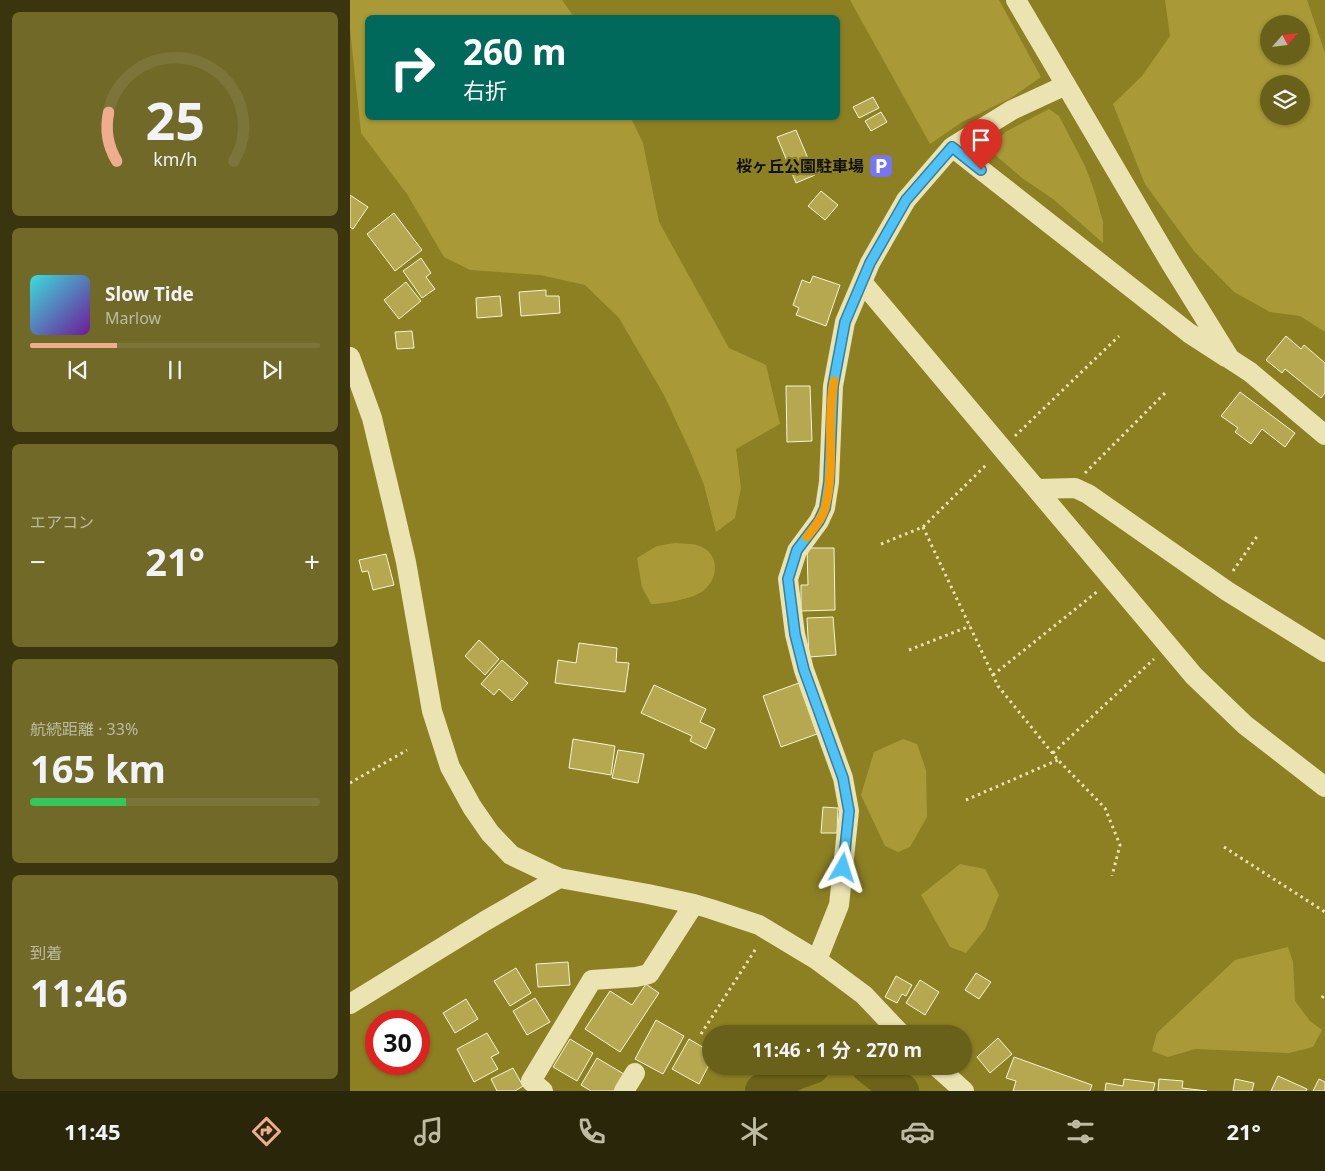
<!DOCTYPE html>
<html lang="ja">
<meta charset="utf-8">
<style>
body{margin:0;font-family:"Noto Sans","Noto Sans JP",sans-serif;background:#716927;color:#f1f3f6;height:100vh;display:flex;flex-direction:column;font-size:19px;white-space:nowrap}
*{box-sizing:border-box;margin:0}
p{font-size:16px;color:#bdbba2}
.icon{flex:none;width:28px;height:28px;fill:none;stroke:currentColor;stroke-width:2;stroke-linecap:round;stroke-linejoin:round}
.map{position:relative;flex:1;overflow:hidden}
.details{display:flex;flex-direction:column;gap:12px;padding:12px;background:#3a350e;width:350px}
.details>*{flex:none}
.hud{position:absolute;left:15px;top:15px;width:475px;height:105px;border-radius:8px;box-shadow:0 1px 4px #0004;background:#00695c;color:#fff;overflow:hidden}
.needle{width:32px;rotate:62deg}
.tools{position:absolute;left:910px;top:15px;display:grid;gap:10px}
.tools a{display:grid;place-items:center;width:50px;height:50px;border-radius:50%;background:#69601a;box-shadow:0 1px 4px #0004;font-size:25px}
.speed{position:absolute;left:15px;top:1010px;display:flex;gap:10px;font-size:25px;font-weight:700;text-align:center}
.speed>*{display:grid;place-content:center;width:65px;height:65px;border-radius:50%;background:#69601a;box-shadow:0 1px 4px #0004;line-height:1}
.speed .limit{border:8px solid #d22;background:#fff;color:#111}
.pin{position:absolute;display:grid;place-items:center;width:42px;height:42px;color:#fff;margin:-51px -21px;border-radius:50% 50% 50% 0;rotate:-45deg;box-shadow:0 0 5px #0007}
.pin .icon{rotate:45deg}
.me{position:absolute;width:55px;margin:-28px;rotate:6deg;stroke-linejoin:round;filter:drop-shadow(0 0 4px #0008)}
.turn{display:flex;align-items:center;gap:18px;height:105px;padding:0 15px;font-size:22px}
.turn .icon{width:65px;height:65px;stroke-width:2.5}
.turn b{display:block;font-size:35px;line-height:42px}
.big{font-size:38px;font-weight:700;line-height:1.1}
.details .card{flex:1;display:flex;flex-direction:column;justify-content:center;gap:8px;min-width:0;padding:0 18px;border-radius:8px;background:#716927}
.details .dial{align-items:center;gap:0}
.dial svg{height:130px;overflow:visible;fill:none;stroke:#7c7539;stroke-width:7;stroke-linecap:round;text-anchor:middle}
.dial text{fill:#f1f3f6;stroke:none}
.song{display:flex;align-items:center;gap:15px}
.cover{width:60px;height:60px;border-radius:8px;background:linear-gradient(135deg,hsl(180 70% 55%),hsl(280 70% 35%))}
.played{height:5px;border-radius:2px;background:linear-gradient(90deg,#eead8d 30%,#7c7539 30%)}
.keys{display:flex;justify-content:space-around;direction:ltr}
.heat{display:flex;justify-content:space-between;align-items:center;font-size:28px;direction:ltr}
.charge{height:8px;border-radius:4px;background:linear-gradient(90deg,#34c759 33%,#7c7539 0)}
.trip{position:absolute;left:352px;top:1025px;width:270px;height:50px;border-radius:25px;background:#69601a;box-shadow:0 1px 4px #0004;font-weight:700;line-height:50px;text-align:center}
.menu{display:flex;height:80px;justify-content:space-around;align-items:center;background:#2a260a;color:#bdbba2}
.menu .icon{width:35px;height:35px}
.menu .active{color:#eead8d}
.menu b{font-size:22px;color:#f1f3f6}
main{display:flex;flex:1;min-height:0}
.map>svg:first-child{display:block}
.green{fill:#a99a37;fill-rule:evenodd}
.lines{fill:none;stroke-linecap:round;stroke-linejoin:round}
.river{stroke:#6c6218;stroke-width:36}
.building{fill:#b5a850;stroke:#f8f3d6}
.path{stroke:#ebe3b1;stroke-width:3;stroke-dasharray:2.5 4;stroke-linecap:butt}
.minor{stroke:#ebe3b1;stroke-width:20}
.route-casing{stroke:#337fa1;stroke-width:12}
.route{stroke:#4fc3f7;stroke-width:9}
.slow{stroke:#f59e0b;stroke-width:9}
.labels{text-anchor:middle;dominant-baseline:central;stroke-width:4.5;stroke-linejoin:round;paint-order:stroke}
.poi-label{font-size:16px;font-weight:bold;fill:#111;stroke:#8c8023;text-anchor:end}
</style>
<main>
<section class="details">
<div class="card dial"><svg viewBox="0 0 100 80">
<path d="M14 69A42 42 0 1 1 86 69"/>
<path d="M14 69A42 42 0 0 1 9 39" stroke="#eead8d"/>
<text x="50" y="56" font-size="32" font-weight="700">25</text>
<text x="50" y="72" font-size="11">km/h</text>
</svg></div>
<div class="card">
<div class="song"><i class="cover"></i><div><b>Slow Tide</b><p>Marlow</p></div></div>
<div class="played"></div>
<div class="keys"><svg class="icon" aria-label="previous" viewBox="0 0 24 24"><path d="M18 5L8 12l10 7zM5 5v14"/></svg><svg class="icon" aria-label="pause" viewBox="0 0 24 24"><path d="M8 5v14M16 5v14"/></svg><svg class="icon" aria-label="next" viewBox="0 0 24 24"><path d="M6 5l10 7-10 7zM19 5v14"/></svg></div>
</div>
<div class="card"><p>エアコン</p>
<div class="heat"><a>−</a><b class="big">21°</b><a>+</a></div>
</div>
<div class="card"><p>航続距離 · 33%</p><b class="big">165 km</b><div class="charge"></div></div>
<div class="card"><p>到着</p><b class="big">11:46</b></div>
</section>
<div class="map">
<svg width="975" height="1091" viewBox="0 0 975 1091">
<rect width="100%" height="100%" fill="#8c8023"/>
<!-- green -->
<path class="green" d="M0,0H212L224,17L18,18V118H281L293,143L309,222L379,348L416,365L430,424L386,449L391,488L385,518L366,532L354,485L341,453L314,395L269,318L235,285L190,275L120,270L94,257L57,194L11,133L0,29Z
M500,0H649L691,77L661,98L612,122L580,144Z
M815,0H957L975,53V332L950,316L920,312L884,292L844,251L795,184L763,104L792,76L820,36ZM919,24H951V56H919ZM919,84H951V116H919Z
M699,109L709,116L735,166L744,190L753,222V243L703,199L672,178L637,148L657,131Z
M325,543C333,544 345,543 352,547C372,557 367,583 350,593C339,599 314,604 301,604L292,587L287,558L307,546Z
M553,739L567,744L576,770L577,817L560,847L548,852L535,846L511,795L524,752Z
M610,864L635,869L649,895L635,929L616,953L600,947L571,895Z
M938,947L943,962L945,1001L960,1021L972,1030L963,1047L939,1053L845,1049L818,1057L802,1051L807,1033L885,960Z"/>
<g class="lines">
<!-- river -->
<path class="river" d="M519,1066L551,1091
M413,1091L445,1072L462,1066"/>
</g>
<!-- building -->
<path class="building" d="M523,97L529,108L509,118L503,107Z
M531,112L537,122L521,131L515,121Z
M446,130L465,175L446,183L427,137Z
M471,191L488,205L475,220L458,206Z
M0,195L18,207L3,229L0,227Z
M44,213L72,250L45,271L17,234Z
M71,258L81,273L76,277L85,289L72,298L53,271Z
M463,276L490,285L476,326L446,315L449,308L443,305L452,280L460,283Z
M56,282L71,301L49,319L34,300Z
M196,290V296H209L210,313L171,316L169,292Z
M150,296L152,316L127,318L126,298Z
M62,331L64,348L47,349L45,332Z
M936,336L951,349L954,345L975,363V393L971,398L935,369L932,373L916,360Z
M436,386H460L462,441L437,442Z
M890,392L945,433L935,447L912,429L901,444L885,432L888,428L871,416Z
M457,548H484L485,610L451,611V585H458Z
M36,554L44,585L23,590L18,571L12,572L9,560Z
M483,617L486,655L459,657L457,618Z
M129,640L149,659L135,675L115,656Z
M229,643L267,648L266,662L279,663L275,692L205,683L208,660L226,663Z
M152,660L178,683L162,701L149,689L144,695L131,684Z
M449,683L467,734L431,747L413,696Z
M304,685L356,709L350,722L365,729L356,749L340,741L342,736L291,713Z
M223,739L265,746L261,775L219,768Z
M268,750L294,754L288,783L262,778Z
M473,807L488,808L487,833H471Z
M218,962L220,985L188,987L186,964Z
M166,968L181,993L160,1006L144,981Z
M626,973L641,982L629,999L615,990Z
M546,976L562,985L556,996L552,994L547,1003L535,997Z
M570,980L589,992L575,1015L556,1003Z
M296,984L309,993L270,1052L235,1029L260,991L282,1005Z
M185,998L200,1022L177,1035L163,1011Z
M116,999L128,1019L105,1033L93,1013Z
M306,1020L334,1036L313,1074L285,1059Z
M137,1033L149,1053L141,1057L148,1069L124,1082L107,1049Z
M648,1038L662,1054L640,1073L627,1057Z
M220,1039L243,1053L227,1081L203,1067Z
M339,1039L361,1052V1061L349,1084L322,1069Z
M664,1057L742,1085L740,1091H663L666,1081L656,1078Z
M247,1058L274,1074L264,1091H241L231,1085Z
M163,1068L173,1086L165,1091H147L141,1079Z
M928,1076L957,1089L956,1091H921Z
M774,1079L805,1083L803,1091H755L756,1083L773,1086Z
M809,1079L833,1081L832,1088L857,1091H808Z
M885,1079L904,1083L902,1091H883Z
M969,1079L975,1082V1091H963Z"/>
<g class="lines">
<!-- path -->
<path class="path" d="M665,436L769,336
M735,473L815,393
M573,527L648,686L708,760L755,808L770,845L762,876
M531,544L573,527L638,463
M883,571L908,535
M559,650L620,626
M643,675L748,591
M703,753L804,659
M0,783L57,750
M616,800L708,760
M874,847L975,912
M972,998L975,993
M351,1034L407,947"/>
<!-- minor -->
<path class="minor" d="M666,0L820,262L880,359L900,372L975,435
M602,147L839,333L876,357
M512,282L844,676L895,725L975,787
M0,357L22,418L43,506L56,562L82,711L100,767L122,807L140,833L161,855L209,878L298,894L344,904L361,909L409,925L467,960L514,995L551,1034
M687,489L725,488L738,494L877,591L975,652
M467,960L489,905L499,811L493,778L454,670L445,634L438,579L447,551L469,521L475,508L479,482L483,386L495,322L520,263L556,200L602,147L662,110L716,85
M0,1004L135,921L209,878
M586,1066L614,1091
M193,1091L181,1081L242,980L286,977L299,974L344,904
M274,1091L285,1073"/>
</g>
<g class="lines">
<defs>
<path id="route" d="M493,868L499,811L493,778L454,670L445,634L438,579L447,550L469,521L475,508L479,482L483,386L495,322L520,263L556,200L602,147L631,170"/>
</defs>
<!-- route casing -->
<use href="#route" class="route-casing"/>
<!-- route -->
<use href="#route" class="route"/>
<!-- slow -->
<path class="slow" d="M457,537C464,528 472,519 475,508C486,466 476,422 484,381"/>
</g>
<!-- icons -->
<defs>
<symbol id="parking-square" viewBox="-11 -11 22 22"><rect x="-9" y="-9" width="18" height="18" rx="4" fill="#7874f6" stroke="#8c8023"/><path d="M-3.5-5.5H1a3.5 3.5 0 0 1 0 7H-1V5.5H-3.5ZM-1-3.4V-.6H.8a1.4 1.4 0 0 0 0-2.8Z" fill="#fff"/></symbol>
</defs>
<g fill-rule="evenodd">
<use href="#parking-square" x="517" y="152" width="28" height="28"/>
</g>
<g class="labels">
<!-- poi labels -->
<g class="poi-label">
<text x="514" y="166">桜ヶ丘公園駐車場</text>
</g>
</g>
</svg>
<div class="tools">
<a><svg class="needle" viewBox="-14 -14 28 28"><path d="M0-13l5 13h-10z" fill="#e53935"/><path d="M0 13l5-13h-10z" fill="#bdbba2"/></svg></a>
<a><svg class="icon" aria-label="layers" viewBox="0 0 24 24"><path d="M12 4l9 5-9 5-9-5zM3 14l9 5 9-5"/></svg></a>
</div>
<div class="speed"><div class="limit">30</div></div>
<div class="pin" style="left:631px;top:170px;background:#d93025"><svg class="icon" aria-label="arrive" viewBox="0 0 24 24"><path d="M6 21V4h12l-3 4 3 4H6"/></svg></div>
<svg class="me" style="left:493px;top:868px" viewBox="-20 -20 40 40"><path d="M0-17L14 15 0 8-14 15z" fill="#4fc3f7" stroke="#fff" stroke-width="4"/></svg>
<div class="trip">11:46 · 1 分 · 270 m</div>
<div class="hud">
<div class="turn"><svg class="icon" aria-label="right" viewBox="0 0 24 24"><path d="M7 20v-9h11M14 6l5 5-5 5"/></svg><div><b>260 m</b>右折</div></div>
</div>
</div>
</main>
<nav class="menu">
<b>11:45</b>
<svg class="icon active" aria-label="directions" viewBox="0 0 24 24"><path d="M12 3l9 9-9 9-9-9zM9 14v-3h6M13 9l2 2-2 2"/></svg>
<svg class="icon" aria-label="music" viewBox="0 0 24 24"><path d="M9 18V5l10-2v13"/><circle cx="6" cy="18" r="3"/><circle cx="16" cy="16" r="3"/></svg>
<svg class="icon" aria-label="phone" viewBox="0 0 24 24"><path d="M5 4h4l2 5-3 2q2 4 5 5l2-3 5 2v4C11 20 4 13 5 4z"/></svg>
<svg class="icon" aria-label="climate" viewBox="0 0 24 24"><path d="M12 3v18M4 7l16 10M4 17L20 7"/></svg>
<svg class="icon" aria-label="car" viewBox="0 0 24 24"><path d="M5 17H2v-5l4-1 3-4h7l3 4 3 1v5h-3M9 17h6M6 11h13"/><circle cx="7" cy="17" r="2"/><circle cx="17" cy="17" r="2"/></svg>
<svg class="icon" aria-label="filters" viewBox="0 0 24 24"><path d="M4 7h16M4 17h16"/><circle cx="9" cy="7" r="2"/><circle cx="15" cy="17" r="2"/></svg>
<b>21°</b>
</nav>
